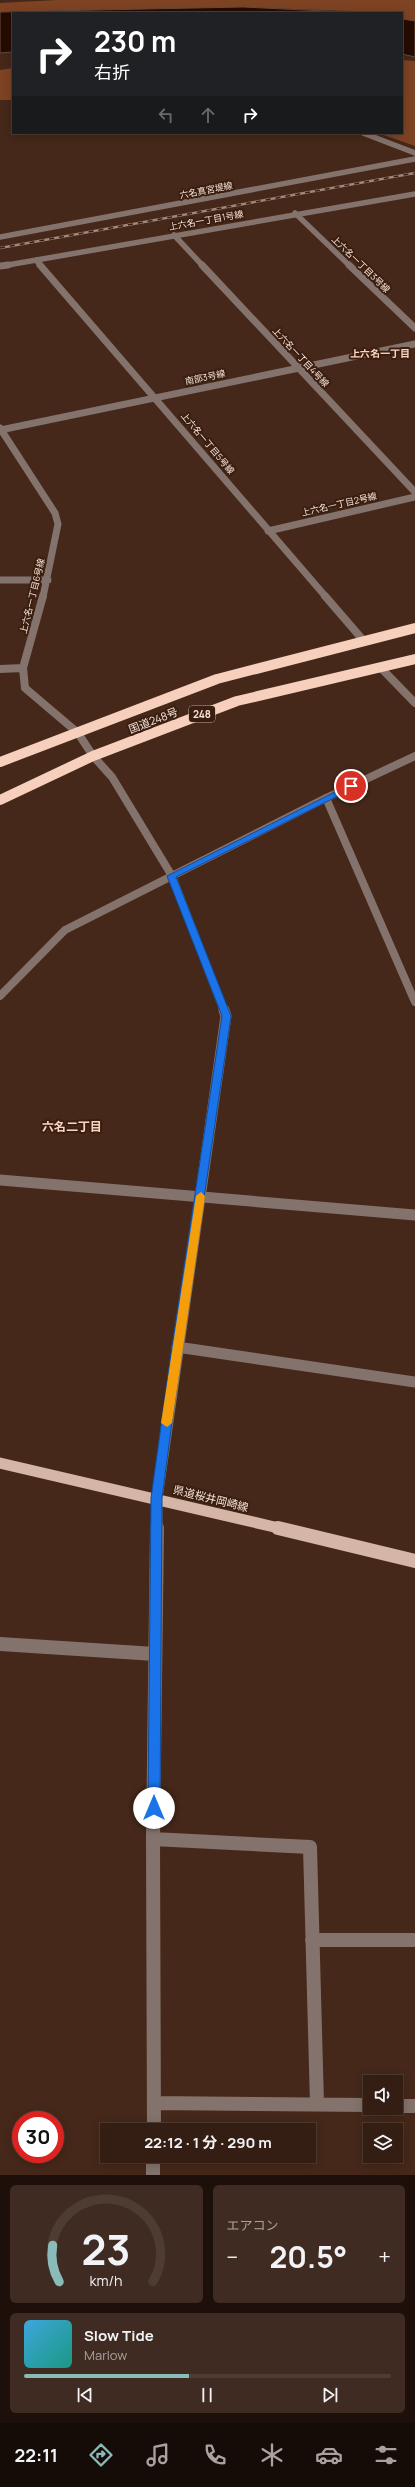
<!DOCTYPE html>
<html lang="ja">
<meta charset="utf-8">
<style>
body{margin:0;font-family:Manrope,"Noto Sans JP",sans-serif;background:#3f2b21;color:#f1f3f6;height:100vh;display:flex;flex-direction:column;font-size:15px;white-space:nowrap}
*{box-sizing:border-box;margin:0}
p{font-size:13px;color:#a9a2a0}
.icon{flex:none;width:22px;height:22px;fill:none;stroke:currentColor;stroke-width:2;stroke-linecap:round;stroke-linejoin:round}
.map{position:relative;height:2175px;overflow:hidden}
.panel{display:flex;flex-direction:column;gap:10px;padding:10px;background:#1d100a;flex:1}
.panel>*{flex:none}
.banner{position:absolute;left:12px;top:12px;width:391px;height:122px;border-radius:0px;box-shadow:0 2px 10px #0003,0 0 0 1px #4e3c33;background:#202124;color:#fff;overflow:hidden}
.fabs{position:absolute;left:363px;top:2075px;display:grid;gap:8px}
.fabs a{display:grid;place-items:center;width:40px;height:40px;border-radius:0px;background:#341e13;box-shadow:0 2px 10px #0003,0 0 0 1px #4e3c33;font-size:20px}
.speed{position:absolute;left:12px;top:2111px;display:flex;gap:8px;font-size:20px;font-weight:700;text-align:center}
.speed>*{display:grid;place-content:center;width:52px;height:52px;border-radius:50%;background:#341e13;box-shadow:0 2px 10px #0003,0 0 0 1px #4e3c33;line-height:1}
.speed .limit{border:6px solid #d22;background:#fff;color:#111}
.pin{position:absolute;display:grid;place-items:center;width:34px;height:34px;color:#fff;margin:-17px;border:2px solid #fff;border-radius:50%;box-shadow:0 1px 4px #0007}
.me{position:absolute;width:44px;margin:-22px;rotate:0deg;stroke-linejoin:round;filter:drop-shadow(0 0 3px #0008)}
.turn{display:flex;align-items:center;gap:14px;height:84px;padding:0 16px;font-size:18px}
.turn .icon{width:52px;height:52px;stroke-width:2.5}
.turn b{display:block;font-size:28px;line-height:34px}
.lanes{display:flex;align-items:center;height:38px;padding:0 16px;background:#0003;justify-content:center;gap:20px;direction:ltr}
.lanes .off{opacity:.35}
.big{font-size:30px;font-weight:700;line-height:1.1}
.panel .widget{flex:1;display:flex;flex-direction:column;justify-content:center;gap:6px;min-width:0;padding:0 14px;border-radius:6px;background:#3f2b21}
.panel .dial{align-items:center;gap:0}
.dial svg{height:104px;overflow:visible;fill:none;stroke:#4e3c33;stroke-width:7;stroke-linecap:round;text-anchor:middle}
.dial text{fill:#f1f3f6;stroke:none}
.song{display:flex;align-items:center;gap:12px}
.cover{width:48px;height:48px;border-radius:6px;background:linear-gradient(135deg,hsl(200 70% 55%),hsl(170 70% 35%))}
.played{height:4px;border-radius:2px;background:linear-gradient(90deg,#8bbbb9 45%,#4e3c33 45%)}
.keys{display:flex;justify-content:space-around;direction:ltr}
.heat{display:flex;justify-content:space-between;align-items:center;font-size:22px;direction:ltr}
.panel .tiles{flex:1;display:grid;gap:10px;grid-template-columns:1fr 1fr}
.widget:last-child{grid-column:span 2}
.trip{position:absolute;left:100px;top:2123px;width:216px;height:40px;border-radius:0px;background:#341e13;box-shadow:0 2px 10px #0003,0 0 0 1px #4e3c33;font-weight:700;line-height:40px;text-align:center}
.tab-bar{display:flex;height:64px;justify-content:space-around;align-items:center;background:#150c08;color:#a9a2a0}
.tab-bar .icon{width:28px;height:28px}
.tab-bar .on{color:#8bbbb9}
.tab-bar b{font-size:18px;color:#f1f3f6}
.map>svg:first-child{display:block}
.green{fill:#7d4323}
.water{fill:#260b00;stroke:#644c41}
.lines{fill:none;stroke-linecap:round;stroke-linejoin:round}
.minor-far4{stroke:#83736c;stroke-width:5.5}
.minor-far3{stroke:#83736c;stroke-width:7}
.minor-far2{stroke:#83736c;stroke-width:8}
.minor-far1{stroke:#83736c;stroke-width:11}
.minor{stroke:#83736c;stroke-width:14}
.major-far1{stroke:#d5b6a6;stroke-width:11}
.major{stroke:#d5b6a6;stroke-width:14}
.highway{stroke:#f6d0bd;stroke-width:10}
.rail-casing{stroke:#a0887c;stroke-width:2.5}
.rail{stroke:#3a1e0f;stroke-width:1.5;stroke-dasharray:5;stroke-linecap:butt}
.route{fill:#1a73e8;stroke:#114b97}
.slow{fill:#f59e0b}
.labels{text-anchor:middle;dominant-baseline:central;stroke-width:4;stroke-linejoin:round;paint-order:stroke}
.far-street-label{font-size:9px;fill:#f6e3d9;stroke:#3a1e0f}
.far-neighbourhood-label{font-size:10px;font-weight:bold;fill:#fad4c1;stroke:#3a1e0f}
.shield{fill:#3a1e0f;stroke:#bea89c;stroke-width:1}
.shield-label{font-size:10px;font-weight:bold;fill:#f6e3d9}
.street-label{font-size:11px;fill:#f6e3d9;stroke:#3a1e0f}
.neighbourhood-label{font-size:12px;font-weight:bold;fill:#fad4c1;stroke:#3a1e0f}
</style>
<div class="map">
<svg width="415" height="2175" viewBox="0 0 415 2175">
<rect width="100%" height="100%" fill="#452819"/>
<!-- green -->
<path class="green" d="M57,0H415V21L402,19V13L243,7L0,12V3Z
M402,60L415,61V146L378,133H402Z
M13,68V100H0V70Z"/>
<!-- water -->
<path class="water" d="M243,7L365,13H13V52L0,53V12Z
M402,19L415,21V57L402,54Z"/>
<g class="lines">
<!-- minor-far4 -->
<path class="minor-far4" d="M363,133L415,153
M295,213L350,266
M174,235L203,266
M0,237L415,159
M36,260L41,266
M2,266L415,194"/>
<!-- minor-far3 -->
<path class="minor-far3" d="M40,265L326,597
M202,265L415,492
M349,265L415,328
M0,266L8,265
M0,428L55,513L58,524L43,597
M0,430L415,344
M268,531L415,497
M0,580H48"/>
<!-- minor-far2 -->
<path class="minor-far2" d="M43,596L23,668L25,688L78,733L93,756L112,777L172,876L224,1011
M325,596L363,640
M381,668L415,703
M0,669L23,668
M326,798L415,1002
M0,996L65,930L326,798L415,756"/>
<!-- minor-far1 -->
<path class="minor-far1" d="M0,1180L415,1215
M177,1347L415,1382
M157,1529V1498L226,1016L224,1010"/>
<!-- minor -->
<path class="minor" d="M0,1644L155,1654
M153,1839L310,1847L317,2104
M312,1940H415
M154,2103L370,2105
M396,2106H415
M154,2130L153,1839L157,1528
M153,2156V2175"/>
<!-- major-far1 -->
<path class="major-far1" d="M0,1463L283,1529"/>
<!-- major -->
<path class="major" d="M278,1528L415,1561"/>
<!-- highway -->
<path class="highway" d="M0,762L217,679L415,628
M0,800L93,756L237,701L415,659"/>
<defs>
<path id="rail" d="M0,248L415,173"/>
</defs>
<!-- rail casing -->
<use href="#rail" class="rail-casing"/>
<!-- rail -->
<use href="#rail" class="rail"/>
</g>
<!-- route -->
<path class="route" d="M351,784L355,786L354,788L176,877L231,1016L182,1346L162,1498L160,1808L158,1812L154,1814L149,1812L148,1808L151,1498L172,1346L222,1016L167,876Z"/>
<!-- slow -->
<path class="slow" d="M201,1192L205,1196L172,1423L167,1427L161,1423L196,1196Z"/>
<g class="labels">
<!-- far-street labels -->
<g class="far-street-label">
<text transform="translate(206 190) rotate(-11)">六名真宮堤線</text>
<text transform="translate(206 220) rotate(-10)">上六名一丁目1号線</text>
<text transform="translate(361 264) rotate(44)">上六名一丁目3号線</text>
<text transform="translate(301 357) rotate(47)">上六名一丁目4号線</text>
<text transform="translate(205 377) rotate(-12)">南部3号線</text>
<text transform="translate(208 443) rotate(50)">上六名一丁目5号線</text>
<text transform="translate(339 504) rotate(-13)">上六名一丁目2号線</text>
<text transform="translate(32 596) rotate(-76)">上六名一丁目6号線</text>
</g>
<!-- far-neighbourhood labels -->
<g class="far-neighbourhood-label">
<text x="380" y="353">上六名一丁目</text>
</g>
<!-- shield labels -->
<rect class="shield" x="189" y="706" width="26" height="16" rx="3"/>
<g class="shield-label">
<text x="202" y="714">248</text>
</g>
<!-- street labels -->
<g class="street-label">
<text transform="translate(153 720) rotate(-21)">国道248号</text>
<text transform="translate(211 1498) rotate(14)">県道桜井岡崎線</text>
</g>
<!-- neighbourhood labels -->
<g class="neighbourhood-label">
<text x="72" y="1126">六名二丁目</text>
</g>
</g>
</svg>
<div class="fabs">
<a><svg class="icon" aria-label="sound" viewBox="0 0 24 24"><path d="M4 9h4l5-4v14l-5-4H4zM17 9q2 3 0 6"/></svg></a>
<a><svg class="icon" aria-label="layers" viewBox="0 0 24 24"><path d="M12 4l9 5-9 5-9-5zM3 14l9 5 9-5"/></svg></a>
</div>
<div class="speed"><div class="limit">30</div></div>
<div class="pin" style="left:351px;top:786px;background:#d93025"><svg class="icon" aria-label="arrive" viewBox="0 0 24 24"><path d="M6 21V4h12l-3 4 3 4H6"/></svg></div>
<svg class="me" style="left:154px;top:1808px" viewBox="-20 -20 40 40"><circle r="19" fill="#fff"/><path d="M0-13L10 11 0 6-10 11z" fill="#1a73e8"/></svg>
<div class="trip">22:12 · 1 分 · 290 m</div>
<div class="banner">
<div class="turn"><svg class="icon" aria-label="right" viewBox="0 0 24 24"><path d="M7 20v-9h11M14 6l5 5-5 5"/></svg><div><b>230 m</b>右折</div></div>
<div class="lanes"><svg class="icon off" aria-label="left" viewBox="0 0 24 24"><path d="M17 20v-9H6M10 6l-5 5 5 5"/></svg><svg class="icon off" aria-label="ahead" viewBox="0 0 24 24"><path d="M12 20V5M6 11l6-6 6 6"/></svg><svg class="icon" aria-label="right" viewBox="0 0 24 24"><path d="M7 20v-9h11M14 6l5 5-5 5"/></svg></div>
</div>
</div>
<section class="panel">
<div class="tiles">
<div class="widget dial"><svg viewBox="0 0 100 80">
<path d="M14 69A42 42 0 1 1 86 69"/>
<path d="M14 69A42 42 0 0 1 9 41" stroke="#8bbbb9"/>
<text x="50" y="56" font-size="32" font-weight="700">23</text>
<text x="50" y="72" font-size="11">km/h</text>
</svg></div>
<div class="widget"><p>エアコン</p>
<div class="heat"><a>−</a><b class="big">20.5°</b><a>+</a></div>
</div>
<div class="widget">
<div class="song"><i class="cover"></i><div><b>Slow Tide</b><p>Marlow</p></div></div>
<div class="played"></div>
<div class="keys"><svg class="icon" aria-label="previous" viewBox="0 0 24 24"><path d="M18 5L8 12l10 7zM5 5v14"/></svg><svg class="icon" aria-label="pause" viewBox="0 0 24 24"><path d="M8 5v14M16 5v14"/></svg><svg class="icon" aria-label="next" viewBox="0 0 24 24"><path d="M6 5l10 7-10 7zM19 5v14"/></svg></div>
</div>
</div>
</section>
<nav class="tab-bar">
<b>22:11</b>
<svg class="icon on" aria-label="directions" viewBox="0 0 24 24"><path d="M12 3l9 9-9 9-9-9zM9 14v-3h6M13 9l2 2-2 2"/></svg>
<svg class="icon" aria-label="music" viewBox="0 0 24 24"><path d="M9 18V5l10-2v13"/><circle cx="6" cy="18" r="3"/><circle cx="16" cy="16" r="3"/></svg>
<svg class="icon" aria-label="phone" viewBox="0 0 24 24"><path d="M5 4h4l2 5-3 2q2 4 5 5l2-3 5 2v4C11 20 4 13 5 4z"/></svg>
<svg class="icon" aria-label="climate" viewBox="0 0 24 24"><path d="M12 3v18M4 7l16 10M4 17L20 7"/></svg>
<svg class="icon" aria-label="car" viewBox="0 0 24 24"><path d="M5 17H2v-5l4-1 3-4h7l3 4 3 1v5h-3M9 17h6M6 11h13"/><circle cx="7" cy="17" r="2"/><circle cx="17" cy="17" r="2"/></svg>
<svg class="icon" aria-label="filters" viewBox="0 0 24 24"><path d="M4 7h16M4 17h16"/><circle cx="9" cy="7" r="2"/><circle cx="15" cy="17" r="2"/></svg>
</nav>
